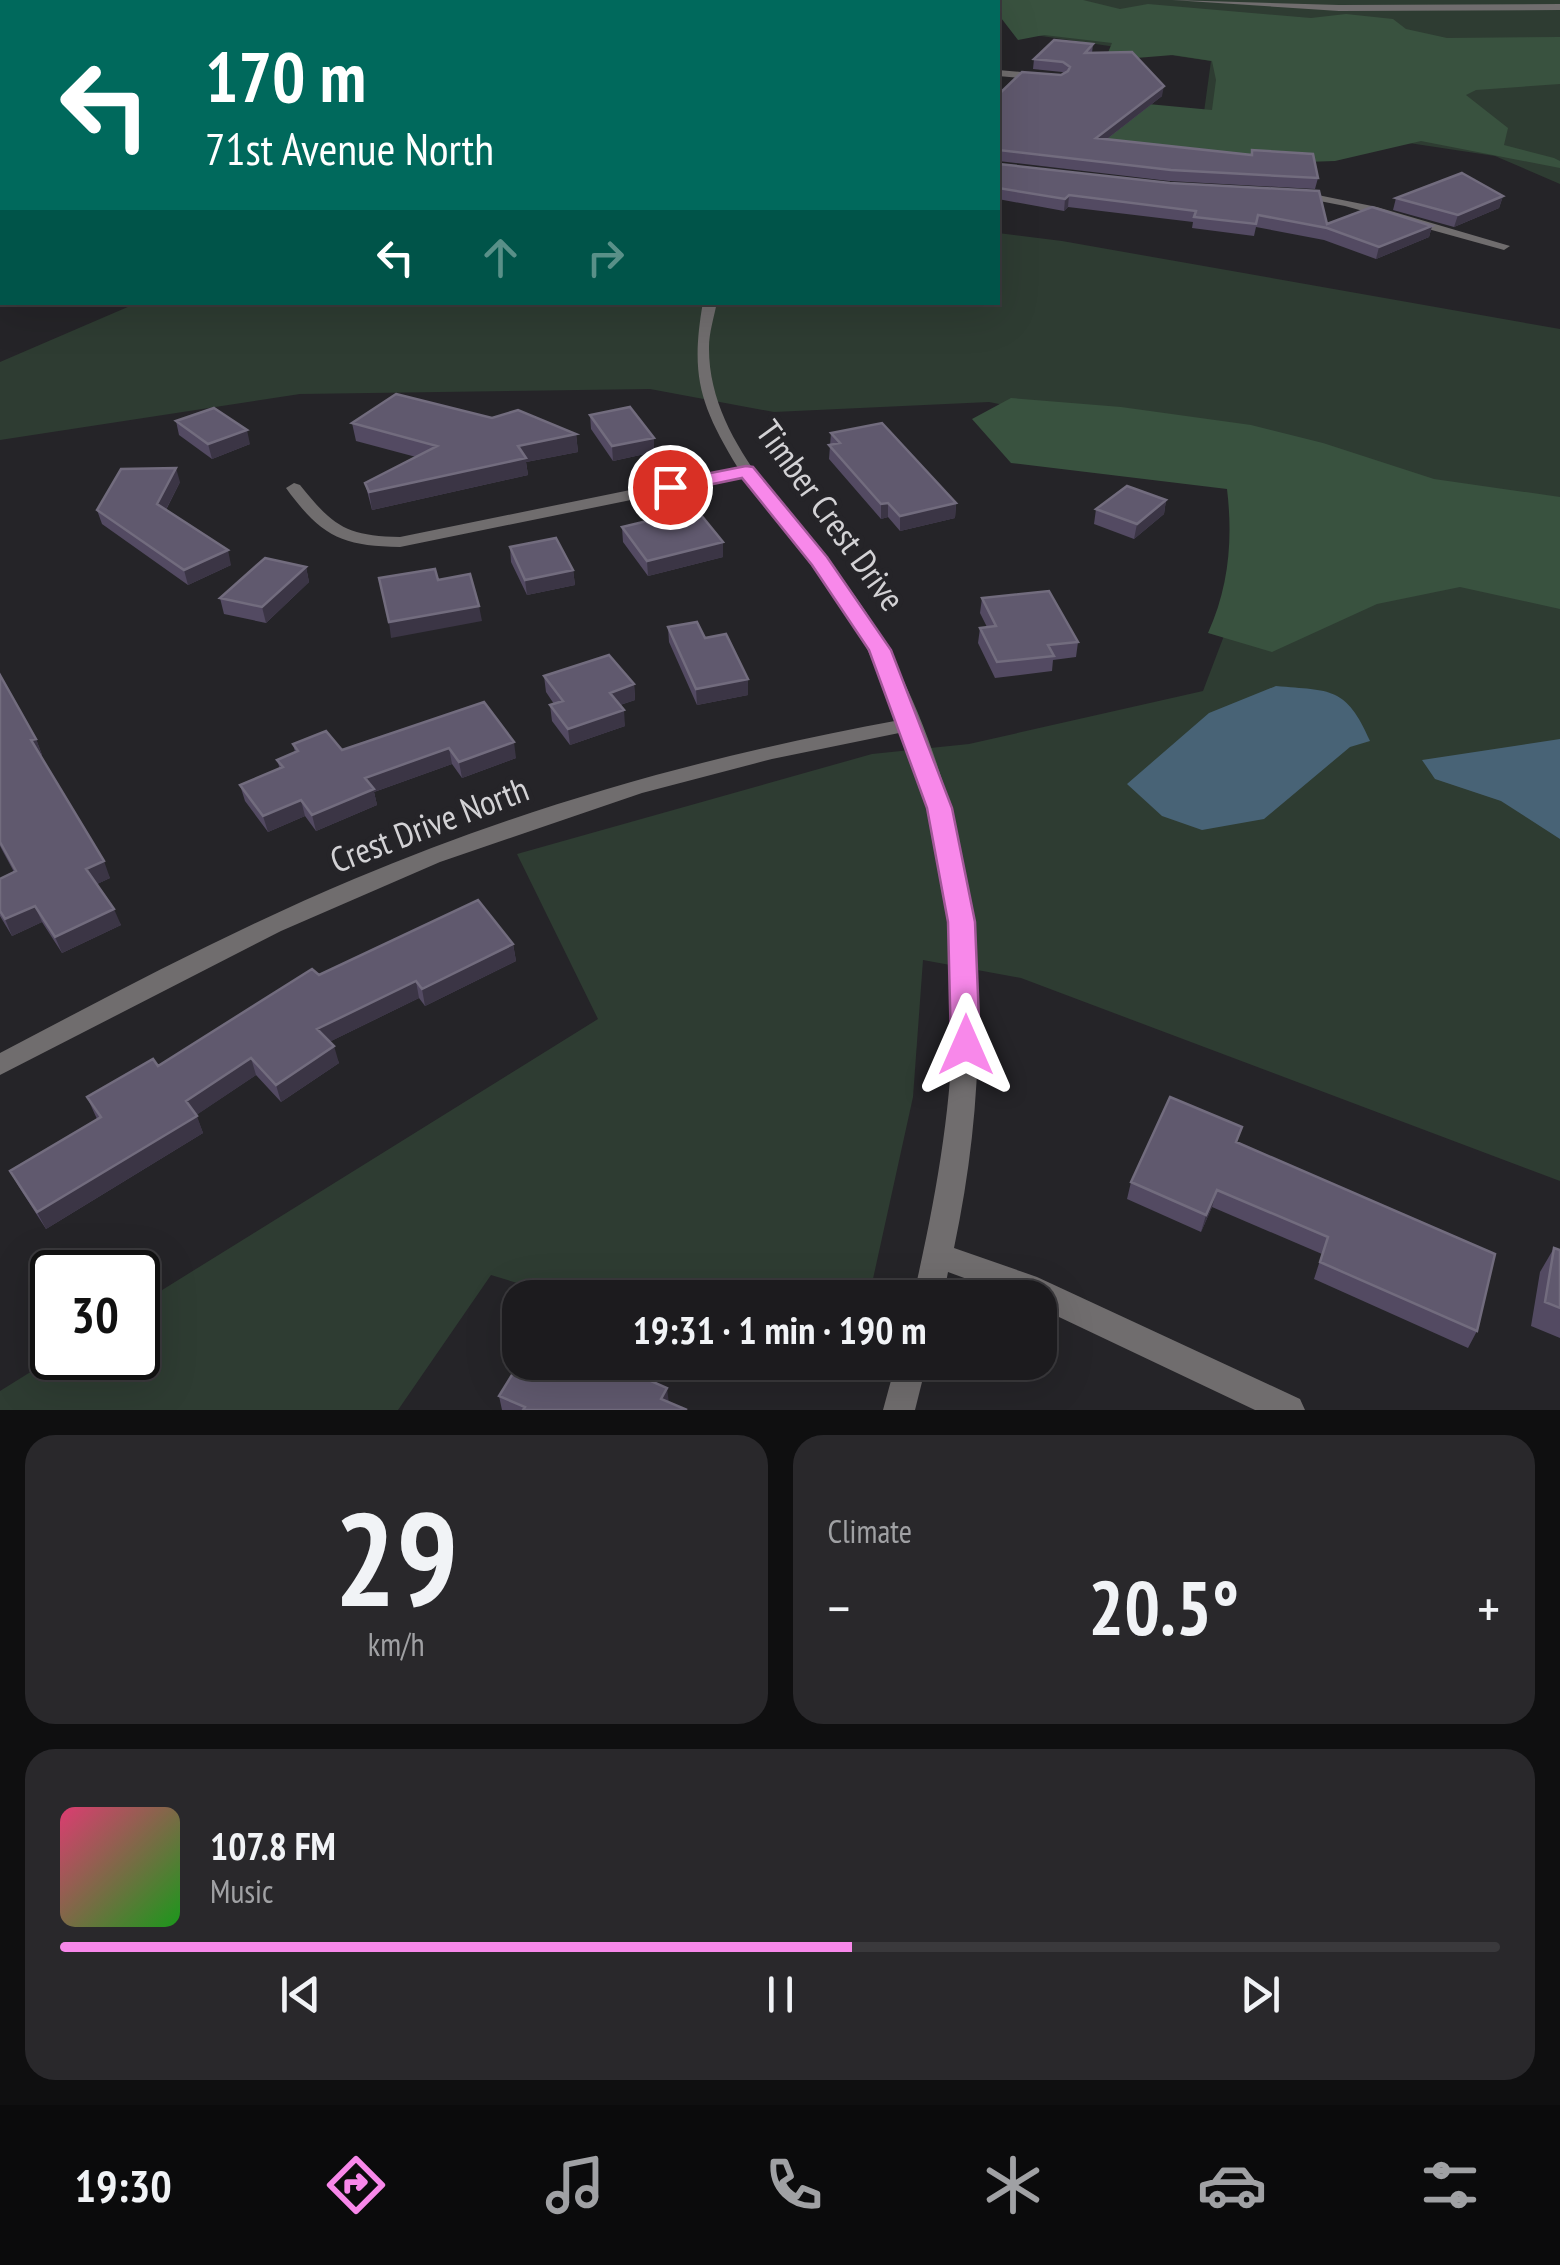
<!DOCTYPE html>
<meta charset="utf-8">
<style>
body{margin:0;font-family:"PT Sans Narrow",sans-serif;background:#29282b;color:#f1f3f6;height:100vh;display:flex;flex-direction:column;font-size:38px;white-space:nowrap}
*{box-sizing:border-box;margin:0}
p{font-size:32px;color:#a0a1a4}
.icon{flex:none;width:55px;height:55px;fill:none;stroke:currentColor;stroke-width:2;stroke-linecap:round;stroke-linejoin:round}
.map{position:relative;height:1410px;overflow:hidden}
.panel{display:flex;flex-direction:column;gap:25px;padding:25px;background:#0f0f10;flex:1}
.panel>*{flex:none}
.banner{position:absolute;left:0px;top:0px;width:1000px;height:305px;box-shadow:0 10px 40px #0002,0 0 0 2px #3a393c;background:#00695c;color:#fff;overflow:hidden}
.speed{position:absolute;left:30px;top:1250px;display:flex;gap:20px;font-size:50px;font-weight:700;text-align:center}
.speed>*{display:grid;place-content:center;width:130px;height:130px;border-radius:50%;background:#1c1b1e;box-shadow:0 10px 40px #0002,0 0 0 2px #3a393c;line-height:1}
.speed .limit{border:5px solid #111;border-radius:15px;background:#fff;color:#111}
.pin{position:absolute;display:grid;place-items:center;width:85px;height:85px;color:#fff;margin:-42px;border:5px solid #fff;border-radius:50%;box-shadow:0 2px 10px #0007}
.me{position:absolute;width:110px;margin:-55px;rotate:0deg;stroke-linejoin:round;filter:drop-shadow(0 0 8px #0008)}
.turn{display:flex;align-items:center;gap:35px;height:210px;padding:0 40px;font-size:45px}
.turn .icon{width:130px;height:130px;stroke-width:2.5}
.turn b{display:block;font-size:70px;line-height:85px}
.lanes{display:flex;align-items:center;height:95px;padding:0 40px;background:#0003;justify-content:center;gap:50px;direction:ltr}
.lanes .off{opacity:.35}
.big{font-size:75px;font-weight:800;line-height:1.1}
.panel .tile{flex:1;display:flex;flex-direction:column;justify-content:center;gap:15px;min-width:0;padding:0 35px;border-radius:30px;background:#29282b}
.panel .dial{align-items:center;gap:0}
.dial b{font-size:130px;line-height:1}
.song{display:flex;align-items:center;gap:30px}
.cover{width:120px;height:120px;border-radius:15px;background:linear-gradient(135deg,hsl(340 70% 55%),hsl(120 70% 35%))}
.played{height:10px;border-radius:5px;background:linear-gradient(90deg,#f888ea 55%,#3a393c 55%)}
.keys{display:flex;justify-content:space-around;direction:ltr}
.heat{display:flex;justify-content:space-between;align-items:center;font-size:55px;direction:ltr}
.panel .tiles{flex:1;display:grid;gap:25px;grid-template-columns:1fr 1fr}
.tile:last-child{grid-column:span 2}
.trip{position:absolute;left:502px;top:1280px;width:555px;height:100px;border-radius:30px;background:#1c1b1e;box-shadow:0 10px 40px #0002,0 0 0 2px #3a393c;font-weight:800;line-height:100px;text-align:center}
.tab-bar{display:flex;height:160px;justify-content:space-around;align-items:center;background:#0b0b0c;color:#a0a1a4}
.tab-bar .icon{width:70px;height:70px}
.tab-bar .current{color:#f888ea}
.tab-bar b{font-size:45px;color:#f1f3f6}
.map>svg:first-child{display:block}
.green{fill:#2e3c32}
.forest{fill:#39523f}
.water{fill:#486376}
.lines{fill:none;stroke-linecap:round;stroke-linejoin:round}
.street{fill:#706d6e;fill-rule:evenodd}
.wall{fill:#534a62}
.shaded-wall{fill:#3b3545}
.building{fill:#60596e;stroke:#726c7e;stroke-width:2.5}
.route{fill:#f888ea;stroke:#a15898;stroke-width:2.5}
.labels{text-anchor:middle;dominant-baseline:central;stroke-width:10;stroke-linejoin:round;paint-order:stroke}
.street-label{font-size:35px;fill:#d3d2d5;stroke:#252428}
</style>
<div class="map">
<svg width="1560" height="1410" viewBox="0 0 1560 1410">
<rect width="100%" height="100%" fill="#252428"/>
<!-- green -->
<path class="green" d="M975,0H1560V184L1495,156L1204,112L1211,61L1014,32L998,14V2Z
M998,233L1062,241L1560,329V1181L1021,978L923,960L913,1097L869,1297H563L491,1275L398,1410H0V1391L53,1358H138V1305L598,1019L517,854L872,754L969,744L1203,691L1290,462L989,402L774,412L650,389L300,394L0,440V362L137,303L998,302Z"/>
<!-- forest -->
<path class="forest" d="M975,0H1083L1120,9L1148,4L1311,18L1346,14L1393,19L1406,29L1447,38L1560,37V84L1476,90L1466,95L1508,128L1504,145L1554,158L1560,161V168L1421,141L1335,161L1305,162L1108,145L1073,97L1212,110L1216,80L1212,61L1173,55L1124,59L1107,55L1112,43L1044,35L1018,40L998,14V2Z
M1011,398L1121,407L1251,425L1323,443L1434,479L1560,497V609L1460,587L1377,604L1272,652L1208,633C1229,587 1233,539 1227,489L1011,463L972,419Z"/>
<!-- water -->
<path class="water" d="M1276,686C1331,691 1346,686 1370,741L1350,747L1264,819L1202,830L1162,816L1127,784L1209,713Z
M1560,739V839L1501,801L1435,779L1422,760Z"/>
<g class="lines">
<!-- street -->
<path class="street" d="M940,0H951L953,2H943Z
M1172,0L1339,5L1560,4V10L1339,11Z
M998,70L1043,74L1048,77L1043,80L998,76Z
M0,176H2V183H0Z
M1293,190L1377,207L1510,246L1504,250L1345,206L1289,195V191Z
M2,271V279L0,280V272Z
M703,302H717C714,317 709,333 709,347C708,439 791,514 843,580C863,606 881,634 895,663C987,846 996,1050 954,1248L1037,1277L1300,1399L1305,1410H1255L1040,1308V1298H1019L948,1272L943,1298H913C960,1095 976,931 904,732L772,759L642,793L440,862L281,931L0,1075V1053C116,992 233,930 354,879C529,805 713,754 900,720L855,623L744,477L400,547C341,546 321,536 286,488L294,483L300,485C333,526 346,536 400,537L738,468C700,405 690,376 703,302Z
M896,1362H927L915,1410H883Z"/>
</g>
<!-- wall -->
<path class="wall" d="M1093,44L1092,53L1162,96L1107,139L1251,155L1252,150L1318,178L1315,189L1169,181L998,161L999,164L1327,224L1432,226L1429,237L1376,259L1324,240L1256,227L1254,236L1192,228L1193,222L1068,207L1064,211L998,199V95L1064,73L1062,72L1033,69L1034,59Z
M1503,196L1499,208L1454,227L1393,210L1396,198Z
M590,415L654,438V452L613,461L591,429Z
M492,418L576,434L578,452L526,462L528,475L372,510L365,483L416,457L356,441L352,423Z
M176,421L250,444L212,459L179,435Z
M831,433L956,503L955,518L900,531L888,517L881,519L829,459Z
M180,482L166,510L231,565L188,585L102,524L97,510Z
M1166,500L1164,514L1134,539L1094,524L1096,509Z
M669,523L723,542V557L648,576L623,542L622,527Z
M510,547L573,570L575,585L527,595L511,562Z
M306,567L309,582L266,623L224,614L220,598Z
M982,598L1078,642L1076,657L1053,660L1052,671L995,678L978,643L980,628L987,627L980,613Z
M668,627L748,695L697,705L669,642Z
M0,675L36,739L42,755L40,756L110,878L97,884L121,925L62,953L42,922L12,936L0,916V879L14,872L0,846Z
M544,676L634,684L635,700L620,705L625,726L570,745L552,721L550,705L554,704L546,692Z
M484,702L516,758L462,778L452,764L374,792L377,805L316,831L305,816L268,832L245,801L240,785L280,769L277,760L295,752L293,744L342,750Z
M513,944L516,961L425,1006L419,998L329,1042L339,1063L281,1102L256,1075L196,1115L203,1133L46,1229L19,1187L10,1171L97,1119L87,1097L158,1066L319,975Z
M1237,1143L1477,1331L1468,1348L1314,1279L1322,1254L1212,1207L1201,1232L1127,1199L1131,1182Z
M1554,1248L1560,1250V1338L1531,1326L1540,1272Z
M546,1368L668,1402L687,1410H502L499,1396Z"/>
<!-- shaded-wall -->
<path class="shaded-wall" d="M859,0H893L883,2H848Z
M1164,86L1162,96L1094,149L1096,138Z
M1069,195L1068,207L1064,211L1065,199Z
M1503,196L1499,208L1454,227L1458,215Z
M1432,226L1429,237L1376,259L1379,247Z
M247,430L250,444L212,459L208,444Z
M576,434L578,452L526,462L528,475L372,510L369,492L518,446Z
M654,438V452L613,461L612,446Z
M176,468L180,482L161,519L157,504Z
M1166,500L1164,514L1134,539L1137,524Z
M888,503V517L881,519V504Z
M956,503L955,518L900,531V516Z
M723,542V557L648,576L647,561Z
M228,550L231,565L188,585L184,570Z
M306,567L309,582L266,623L262,607Z
M573,570L575,585L527,595L525,580Z
M479,606L482,621L391,638L389,622Z
M748,679V695L697,705L696,689Z
M634,684L635,700L611,708L610,693Z
M624,710L625,726L570,745L568,729Z
M36,739L42,755L37,757L31,740Z
M514,742L516,758L462,778L459,762Z
M449,748L452,764L374,792L377,805L316,831L312,815L365,778Z
M301,800L305,816L268,832L263,816Z
M104,861L110,878L93,886L86,869Z
M35,906L42,922L12,936L5,919Z
M114,909L121,925L62,953L55,937Z
M513,944L516,961L425,1006L422,989Z
M416,981L419,998L321,1046L317,1029Z
M334,1046L339,1063L281,1102L276,1085Z
M251,1058L256,1075L192,1118L186,1101Z
M197,1116L203,1133L46,1229L37,1212Z
M1217,1190L1212,1207L1201,1232L1206,1215Z
M667,1388L669,1404L661,1399Z"/>
<!-- building -->
<path class="building" d="M0,0H859L848,2H2V124L0,125Z
M1054,40L1093,44L1085,53L1132,52L1164,86L1096,138L1252,155V150L1313,154L1318,178L1171,170L999,150L998,152V95L1022,72L1061,75L1068,71L1070,67L1063,62L1034,59Z
M998,161L999,164L1170,183L1319,191L1327,224L1372,207L1432,226L1379,247L1327,228L1258,215L1256,224L1194,217L1196,211L1069,195L1065,199L998,188Z
M1462,173L1503,196L1458,215L1396,198Z
M396,394L492,418L518,410L576,434L518,446L526,458L369,492L365,483L437,446L352,423Z
M630,407L654,438L612,446L590,415Z
M214,408L247,430L208,444L176,421Z
M882,423L956,503L900,516L888,503L881,504L829,445L840,443L831,433Z
M176,468L157,504L228,550L184,570L97,510L121,469Z
M1127,486L1166,500L1137,524L1096,509Z
M701,515L723,542L647,561L622,527L664,517L669,523Z
M556,538L573,570L525,580L510,547Z
M265,558L306,567L262,607L220,598Z
M435,569L438,580L470,574L479,606L389,622L379,578Z
M1049,591L1078,642L1048,645L1054,656L997,662L980,628L996,626L982,598Z
M697,622L705,638L726,634L748,679L696,689L668,627Z
M609,655L634,684L610,693L624,710L568,729L550,705L563,701L544,676Z
M0,675L36,739L31,740L104,861L86,869L114,909L55,937L35,906L5,919L0,911V879L16,871L0,842Z
M484,702L514,742L459,762L449,748L365,778L374,789L312,815L301,800L263,816L240,785L283,767L277,760L298,751L293,744L326,731L342,750Z
M478,900L513,944L422,989L416,981L317,1029L334,1046L276,1085L251,1058L186,1101L197,1116L37,1212L10,1171L101,1117L87,1097L153,1059L158,1066L312,969L319,975Z
M1170,1097L1242,1127L1236,1142L1495,1254L1477,1331L1320,1262L1328,1237L1217,1190L1206,1215L1131,1182Z
M1554,1248L1560,1250V1308L1545,1302Z
M520,1362H534L546,1368L550,1362H608L667,1388L661,1399L687,1410H523L525,1407L499,1396Z"/>
<!-- route -->
<path class="route" d="M746,466L753,467L827,557L891,650L952,808L975,922L980,1045L976,1053L966,1056L955,1053L951,1045L948,922L927,808L869,650L812,565L742,478L670,493L660,487L670,481Z"/>
<g class="labels">
<!-- street labels -->
<g class="street-label">
<text transform="translate(831 515) rotate(54)">Timber Crest Drive</text>
<text transform="translate(429 824) rotate(-21)">Crest Drive North</text>
</g>
</g>
</svg>
<div class="speed"><div class="limit">30</div></div>
<div class="pin" style="left:670px;top:487px;background:#d93025"><svg class="icon" aria-label="arrive" viewBox="0 0 24 24"><path d="M6 21V4h12l-3 4 3 4H6"/></svg></div>
<svg class="me" style="left:966px;top:1045px" viewBox="-20 -20 40 40"><path d="M0-17L14 15 0 8-14 15z" fill="#f888ea" stroke="#fff" stroke-width="4"/></svg>
<div class="trip">19:31 · 1 min · 190 m</div>
<div class="banner">
<div class="turn"><svg class="icon" aria-label="left" viewBox="0 0 24 24"><path d="M17 20v-9H6M10 6l-5 5 5 5"/></svg><div><b>170 m</b>71st Avenue North</div></div>
<div class="lanes"><svg class="icon" aria-label="left" viewBox="0 0 24 24"><path d="M17 20v-9H6M10 6l-5 5 5 5"/></svg><svg class="icon off" aria-label="ahead" viewBox="0 0 24 24"><path d="M12 20V5M6 11l6-6 6 6"/></svg><svg class="icon off" aria-label="right" viewBox="0 0 24 24"><path d="M7 20v-9h11M14 6l5 5-5 5"/></svg></div>
</div>
</div>
<section class="panel">
<div class="tiles">
<div class="tile dial"><b>29</b><p>km/h</p></div>
<div class="tile"><p>Climate</p>
<div class="heat"><a>−</a><b class="big">20.5°</b><a>+</a></div>
</div>
<div class="tile">
<div class="song"><i class="cover"></i><div><b>107.8 FM</b><p>Music</p></div></div>
<div class="played"></div>
<div class="keys"><svg class="icon" aria-label="previous" viewBox="0 0 24 24"><path d="M18 5L8 12l10 7zM5 5v14"/></svg><svg class="icon" aria-label="pause" viewBox="0 0 24 24"><path d="M8 5v14M16 5v14"/></svg><svg class="icon" aria-label="next" viewBox="0 0 24 24"><path d="M6 5l10 7-10 7zM19 5v14"/></svg></div>
</div>
</div>
</section>
<nav class="tab-bar">
<b>19:30</b>
<svg class="icon current" aria-label="directions" viewBox="0 0 24 24"><path d="M12 3l9 9-9 9-9-9zM9 14v-3h6M13 9l2 2-2 2"/></svg>
<svg class="icon" aria-label="music" viewBox="0 0 24 24"><path d="M9 18V5l10-2v13"/><circle cx="6" cy="18" r="3"/><circle cx="16" cy="16" r="3"/></svg>
<svg class="icon" aria-label="phone" viewBox="0 0 24 24"><path d="M5 4h4l2 5-3 2q2 4 5 5l2-3 5 2v4C11 20 4 13 5 4z"/></svg>
<svg class="icon" aria-label="climate" viewBox="0 0 24 24"><path d="M12 3v18M4 7l16 10M4 17L20 7"/></svg>
<svg class="icon" aria-label="car" viewBox="0 0 24 24"><path d="M5 17H2v-5l4-1 3-4h7l3 4 3 1v5h-3M9 17h6M6 11h13"/><circle cx="7" cy="17" r="2"/><circle cx="17" cy="17" r="2"/></svg>
<svg class="icon" aria-label="filters" viewBox="0 0 24 24"><path d="M4 7h16M4 17h16"/><circle cx="9" cy="7" r="2"/><circle cx="15" cy="17" r="2"/></svg>
</nav>
